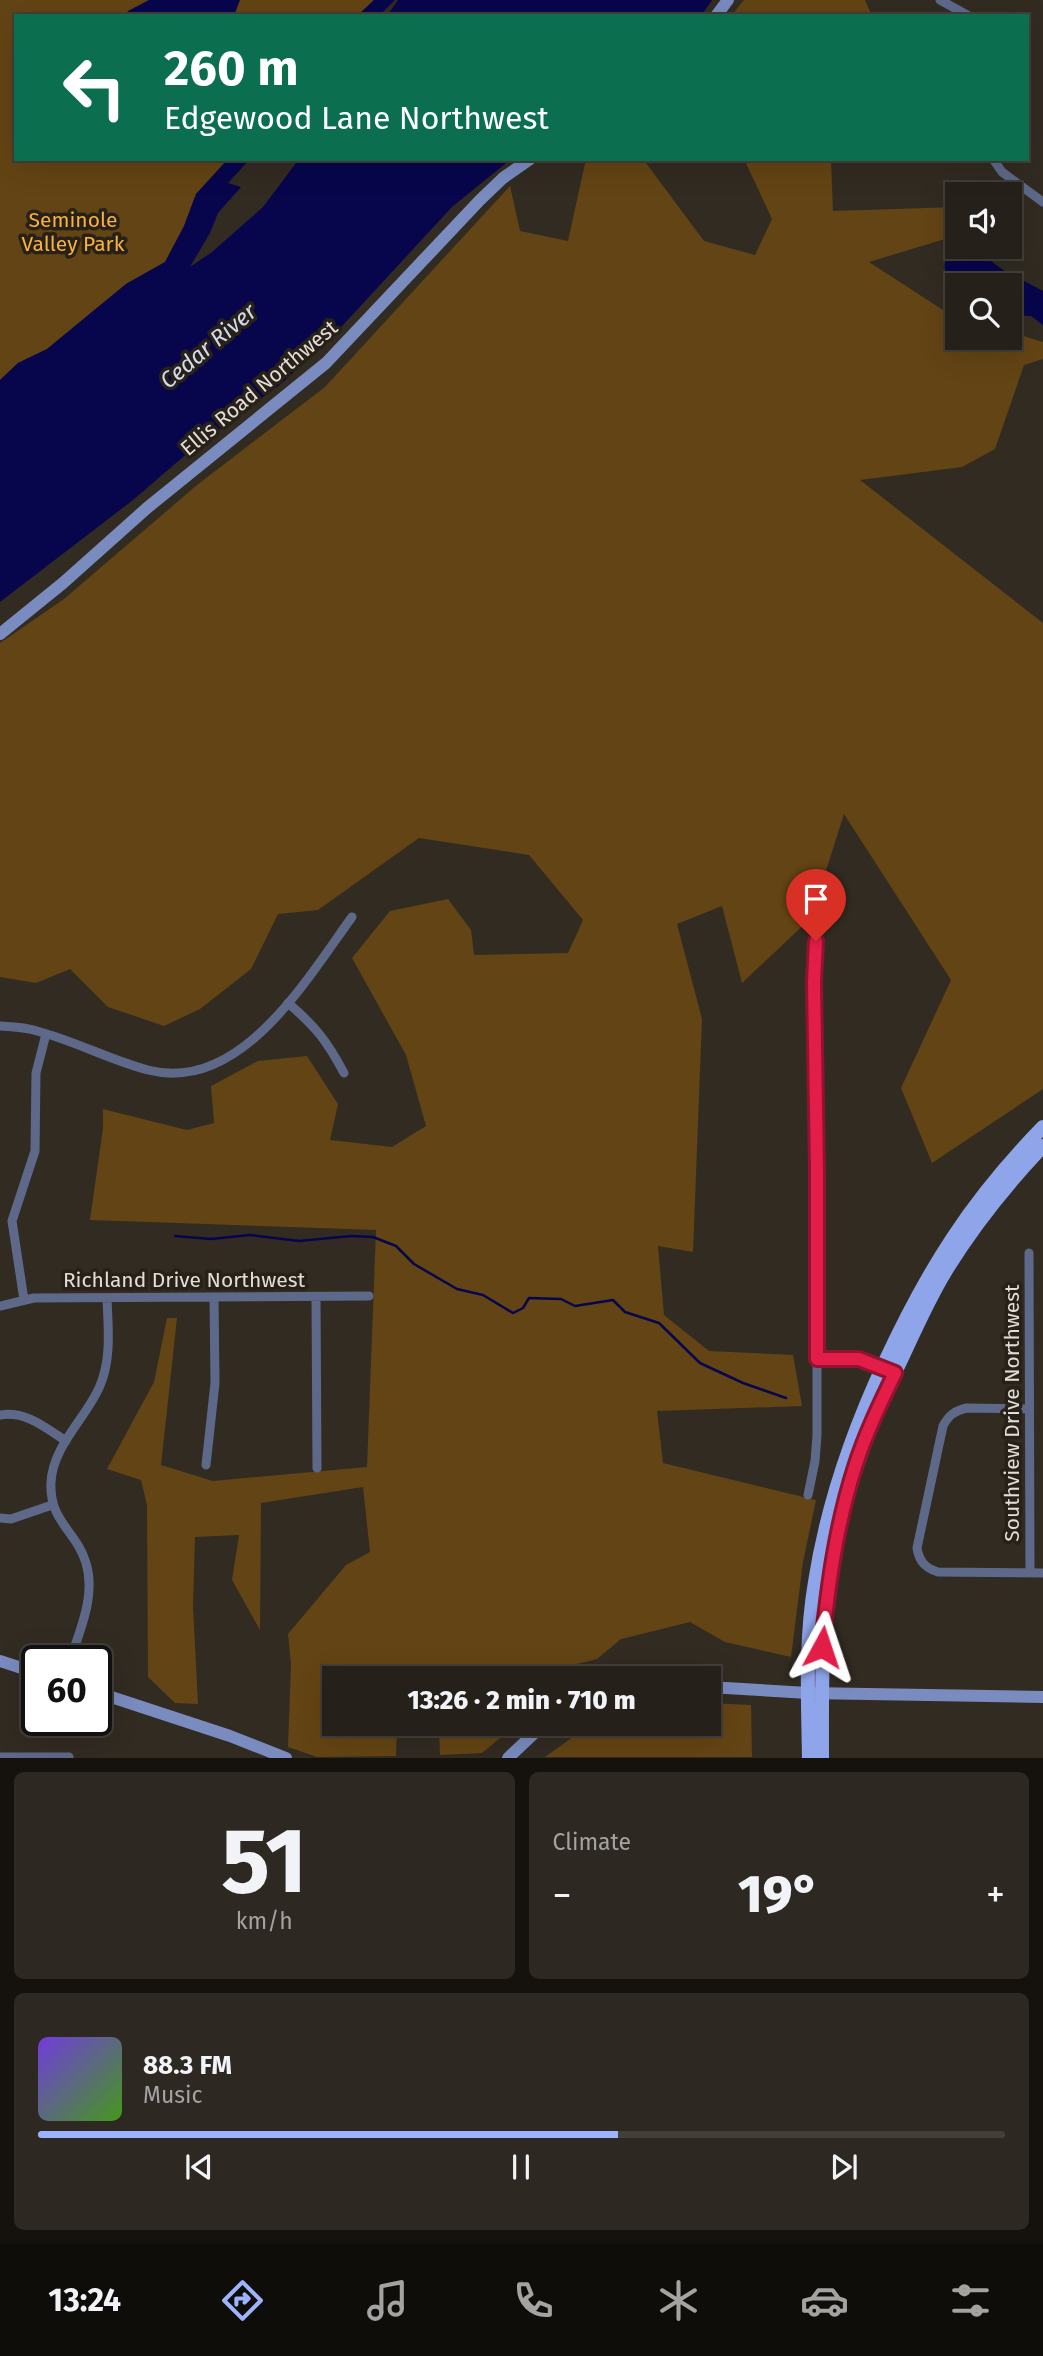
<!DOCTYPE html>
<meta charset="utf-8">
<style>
body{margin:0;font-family:"Fira Sans",sans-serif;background:#2e2823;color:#f1f3f6;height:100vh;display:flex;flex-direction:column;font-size:26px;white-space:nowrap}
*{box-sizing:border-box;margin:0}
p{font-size:23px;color:#a4a3a2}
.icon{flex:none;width:38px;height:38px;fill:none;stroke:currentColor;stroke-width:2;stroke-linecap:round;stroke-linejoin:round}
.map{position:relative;height:1758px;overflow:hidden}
.panel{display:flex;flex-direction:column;gap:14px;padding:14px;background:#15120e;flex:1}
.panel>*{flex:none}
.hud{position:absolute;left:14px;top:14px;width:1015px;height:147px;border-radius:0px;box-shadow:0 7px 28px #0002,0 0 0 2px #423e39;background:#0b6e4f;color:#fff;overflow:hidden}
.buttons{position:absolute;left:945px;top:182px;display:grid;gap:14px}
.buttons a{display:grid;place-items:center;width:77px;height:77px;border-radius:0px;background:#26201a;box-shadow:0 7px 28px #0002,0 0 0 2px #423e39;font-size:35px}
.speed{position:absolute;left:21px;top:1645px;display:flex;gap:14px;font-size:35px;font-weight:700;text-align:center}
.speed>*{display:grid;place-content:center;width:91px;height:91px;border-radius:50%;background:#26201a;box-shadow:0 7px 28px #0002,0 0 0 2px #423e39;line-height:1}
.speed .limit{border:4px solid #111;border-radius:10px;background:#fff;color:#111}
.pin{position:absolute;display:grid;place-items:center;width:60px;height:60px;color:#fff;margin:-72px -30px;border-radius:50% 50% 50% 0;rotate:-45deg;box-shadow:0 0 7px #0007}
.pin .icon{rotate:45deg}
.me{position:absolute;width:77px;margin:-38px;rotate:5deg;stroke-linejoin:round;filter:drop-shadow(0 0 5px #0008)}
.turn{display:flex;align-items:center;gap:24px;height:147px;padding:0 35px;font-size:32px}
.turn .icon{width:91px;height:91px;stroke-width:2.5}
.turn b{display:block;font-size:49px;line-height:60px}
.big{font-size:52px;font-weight:800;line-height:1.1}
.panel .widget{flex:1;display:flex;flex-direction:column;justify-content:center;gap:10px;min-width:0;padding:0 24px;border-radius:10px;background:#2e2823}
.panel .dial{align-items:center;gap:0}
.dial b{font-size:91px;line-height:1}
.song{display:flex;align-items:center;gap:21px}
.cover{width:84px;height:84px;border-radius:10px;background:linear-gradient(135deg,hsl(260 70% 55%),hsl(100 70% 35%))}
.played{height:7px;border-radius:4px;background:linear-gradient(90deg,#9cb4fd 60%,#423e39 60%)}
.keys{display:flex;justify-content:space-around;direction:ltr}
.heat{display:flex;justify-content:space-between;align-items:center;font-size:38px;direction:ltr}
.panel .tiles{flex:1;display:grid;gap:14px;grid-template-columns:1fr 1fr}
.widget:last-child{grid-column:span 2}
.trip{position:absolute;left:322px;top:1666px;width:399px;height:70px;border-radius:0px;background:#26201a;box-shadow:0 7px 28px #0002,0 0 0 2px #423e39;font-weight:800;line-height:70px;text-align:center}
.tabs{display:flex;height:112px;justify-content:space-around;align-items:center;background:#0f0d0a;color:#a4a3a2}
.tabs .icon{width:49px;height:49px}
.tabs .active{color:#9cb4fd}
.tabs b{font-size:32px;color:#f1f3f6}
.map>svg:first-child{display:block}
.green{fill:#634414}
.water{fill:#07064c}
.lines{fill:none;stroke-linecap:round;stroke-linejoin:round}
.stream{stroke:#07064c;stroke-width:2.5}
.street{stroke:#5e698a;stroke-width:9}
.secondary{stroke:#798bbf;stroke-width:12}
.primary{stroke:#8ea5e9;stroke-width:14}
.route-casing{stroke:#92132f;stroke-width:18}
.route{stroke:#e11d48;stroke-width:12}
.labels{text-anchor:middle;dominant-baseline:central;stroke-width:7;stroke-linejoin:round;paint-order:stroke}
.park-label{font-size:21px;fill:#f9b13f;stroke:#282118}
.street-label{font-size:21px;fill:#e2ddd8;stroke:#282118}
.water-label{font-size:23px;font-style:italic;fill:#d2daef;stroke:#282118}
</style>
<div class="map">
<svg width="1043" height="1758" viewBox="0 0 1043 1758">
<rect width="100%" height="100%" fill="#322b22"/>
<!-- green -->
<path class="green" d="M0,0H374L357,16H16V159H228L196,194L184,226L165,262L126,284L47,349L18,363L0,380Z
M744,0H865L872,16H731Z
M586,159H643L704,241L755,255L772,219L744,159H831L833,211L957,207L945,239L869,262L946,312L957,315V338H1010V332L1043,342V359L1024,365L995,449L962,467L860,480L1043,623V1089L932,1163L901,1088L951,980L844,814L811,918L742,983L722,906L677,924L702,1019L693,1252L658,1246L664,1315L709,1351L793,1355L802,1406L657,1411L663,1463L816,1500L803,1562L791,1657L725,1642L690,1622L621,1639L597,1659L521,1678H334V1724H397L396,1756L317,1757L288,1747L291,1664L288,1634L346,1565L370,1552L363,1487L261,1503L260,1630L232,1580L239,1535L195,1537L193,1606L198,1704L175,1703L148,1677L147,1505L141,1480L107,1469L154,1382L167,1318H177L161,1465L213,1481L367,1467L376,1230L90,1220L103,1128V1109L187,1130L214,1123L211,1086L258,1061L307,1056L338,1104L330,1140L392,1147L426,1126L406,1055L352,958L390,911L448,899L471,930L474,955L568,953L583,920L529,855L419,838L318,910L278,914L251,969L200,1009L164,1026L108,1007L70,969L36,983L0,977V643L64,599L197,485L325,387L510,186L520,231L568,241Z
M709,1703L751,1705L752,1757H545L591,1724H709Z
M439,1724H509L511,1729L482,1753L440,1755Z"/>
<!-- water -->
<path class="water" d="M149,0H240L234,16H200V13L194,16H124L128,11Z
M374,0H395L379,16H357Z
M398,0H712L701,16H387Z
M228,159H250L228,183L241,187L218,213L210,233L190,267L212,252L263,207L299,159H511L452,207L331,338L282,383L190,451L133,500L0,602V380L18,363L47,349L126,284L165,262L184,226L196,194Z
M957,246L972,247L1003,270L1043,291V325L1031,316L1010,315V285H957V293C945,278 937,259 957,246Z"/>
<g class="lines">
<!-- stream -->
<path class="stream" d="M175,1236L211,1239L250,1235L299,1241L351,1236L373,1237L396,1246L414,1264L457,1289L483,1295L513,1313L523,1308L529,1298L561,1299L575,1306L613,1300L625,1312L659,1323L700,1363L743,1383L786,1398"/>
<!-- street -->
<path class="street" d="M940,0L969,16
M993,159L1002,172L1043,202
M288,1003C316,1027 327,1041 344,1073
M0,1026C12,1027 25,1027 37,1031C75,1041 110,1060 148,1070C240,1094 306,980 352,917
M1029,1253L1030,1573
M316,1297L317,1468
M24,1300L12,1221L35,1151L36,1073L46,1034
M0,1306L34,1298L369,1296
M817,1359H859L886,1370
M1029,1409L967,1408C954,1411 949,1415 943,1426L917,1548C919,1561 925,1568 938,1572L1043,1573
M0,1415C25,1410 46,1428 66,1441
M206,1465L215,1383L214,1298
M808,1495L815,1461L817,1435V1170L814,982L816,941
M0,1518L11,1519L52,1505
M70,1661C80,1629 96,1596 86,1563C76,1530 49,1522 51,1482C53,1446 85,1419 99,1388C112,1360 108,1327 107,1298
M0,1757H69"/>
<!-- secondary -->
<path class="secondary" d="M716,16L728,0
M0,634L63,583L147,508L326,363L480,200L503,178L530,159
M0,1661L37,1673
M709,1687L808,1693L1043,1697
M96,1692L230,1736L286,1758
M508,1758L544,1724"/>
<!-- primary -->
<path class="primary" d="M809,1758C808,1699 805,1640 815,1582C827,1505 851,1435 884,1364C928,1269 970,1202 1043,1127
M822,1758C822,1701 821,1644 828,1588C838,1508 865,1434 900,1362C914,1332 928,1300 945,1272C973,1226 1006,1185 1043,1146"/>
</g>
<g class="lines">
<defs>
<path id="route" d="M816,941L814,982L817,1170V1359H859L895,1373C880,1404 865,1435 855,1467C836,1526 828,1586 822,1647"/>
</defs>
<!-- route casing -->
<use href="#route" class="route-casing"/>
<!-- route -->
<use href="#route" class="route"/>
</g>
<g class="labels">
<!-- park labels -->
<g class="park-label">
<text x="73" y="220">Seminole<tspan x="73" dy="24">Valley Park</tspan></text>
</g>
<!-- street labels -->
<g class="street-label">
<text transform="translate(259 388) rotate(-40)">Ellis Road Northwest</text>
<text x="184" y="1280">Richland Drive Northwest</text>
<text transform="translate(1012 1413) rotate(-90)">Southview Drive Northwest</text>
</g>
<!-- water labels -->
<g class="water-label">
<text transform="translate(208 346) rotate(-40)">Cedar River</text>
</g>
</g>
</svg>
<div class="buttons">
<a><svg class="icon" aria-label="sound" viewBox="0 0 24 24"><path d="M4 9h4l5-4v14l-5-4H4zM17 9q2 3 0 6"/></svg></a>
<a><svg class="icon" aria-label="search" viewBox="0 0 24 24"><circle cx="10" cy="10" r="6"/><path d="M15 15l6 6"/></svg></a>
</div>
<div class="speed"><div class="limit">60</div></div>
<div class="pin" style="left:816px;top:941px;background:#d93025"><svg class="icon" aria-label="arrive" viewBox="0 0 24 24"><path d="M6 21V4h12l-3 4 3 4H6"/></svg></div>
<svg class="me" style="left:822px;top:1647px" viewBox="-20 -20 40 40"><path d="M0-17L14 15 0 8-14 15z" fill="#e11d48" stroke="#fff" stroke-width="4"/></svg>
<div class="trip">13:26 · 2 min · 710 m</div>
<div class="hud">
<div class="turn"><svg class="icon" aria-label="left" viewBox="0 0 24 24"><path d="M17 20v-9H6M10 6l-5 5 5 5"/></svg><div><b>260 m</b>Edgewood Lane Northwest</div></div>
</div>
</div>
<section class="panel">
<div class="tiles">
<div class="widget dial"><b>51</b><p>km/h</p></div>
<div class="widget"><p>Climate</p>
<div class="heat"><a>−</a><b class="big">19°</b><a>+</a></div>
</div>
<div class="widget">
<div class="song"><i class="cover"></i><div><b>88.3 FM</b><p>Music</p></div></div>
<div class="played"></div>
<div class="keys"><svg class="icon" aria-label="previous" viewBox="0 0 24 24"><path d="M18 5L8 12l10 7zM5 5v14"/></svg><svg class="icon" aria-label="pause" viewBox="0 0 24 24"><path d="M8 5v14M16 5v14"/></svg><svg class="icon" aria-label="next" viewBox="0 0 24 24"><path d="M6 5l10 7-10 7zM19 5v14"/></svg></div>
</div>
</div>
</section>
<nav class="tabs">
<b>13:24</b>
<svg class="icon active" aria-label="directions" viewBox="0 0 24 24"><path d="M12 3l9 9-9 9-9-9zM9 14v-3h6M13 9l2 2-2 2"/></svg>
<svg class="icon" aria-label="music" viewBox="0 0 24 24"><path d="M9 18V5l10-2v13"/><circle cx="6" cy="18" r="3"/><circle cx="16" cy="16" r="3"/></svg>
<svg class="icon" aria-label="phone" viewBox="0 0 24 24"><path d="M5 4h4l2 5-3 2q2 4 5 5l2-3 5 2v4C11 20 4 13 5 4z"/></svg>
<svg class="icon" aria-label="climate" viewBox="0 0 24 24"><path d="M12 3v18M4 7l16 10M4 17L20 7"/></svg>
<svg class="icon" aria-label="car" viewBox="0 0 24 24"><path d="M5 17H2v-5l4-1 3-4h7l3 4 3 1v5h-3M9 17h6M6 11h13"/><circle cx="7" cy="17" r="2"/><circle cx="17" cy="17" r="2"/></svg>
<svg class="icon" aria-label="filters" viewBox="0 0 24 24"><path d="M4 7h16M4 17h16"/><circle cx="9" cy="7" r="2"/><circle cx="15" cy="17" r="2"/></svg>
</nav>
